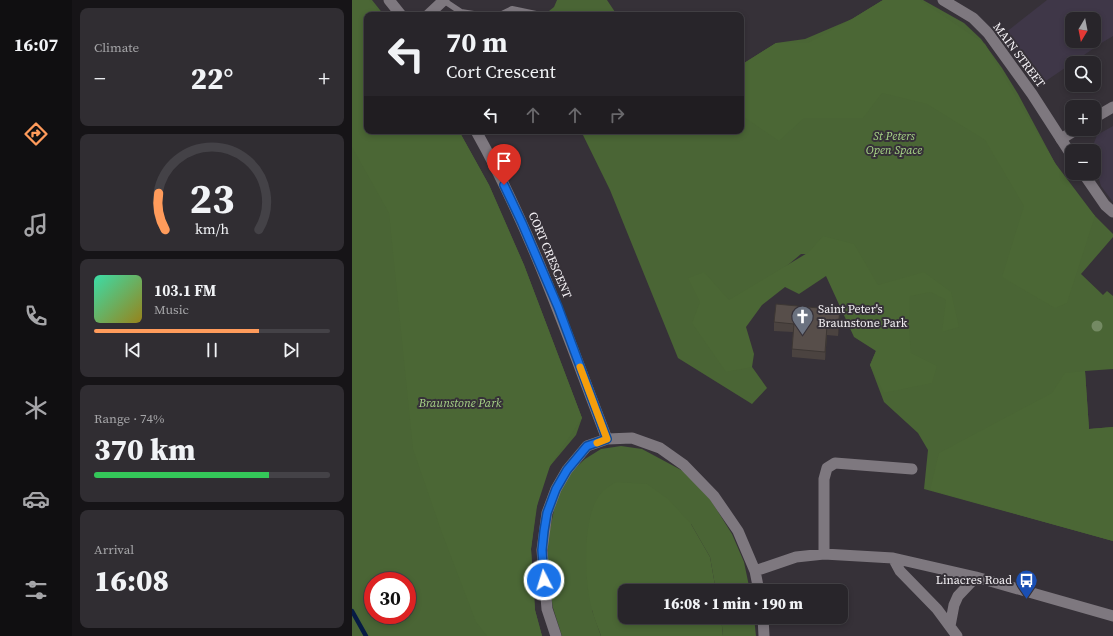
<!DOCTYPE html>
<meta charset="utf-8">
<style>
body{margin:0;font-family:"Source Serif 4",serif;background:#302d32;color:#f1f3f6;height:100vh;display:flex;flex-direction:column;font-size:15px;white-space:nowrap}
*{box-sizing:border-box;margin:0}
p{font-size:13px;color:#a5a5a8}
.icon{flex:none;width:22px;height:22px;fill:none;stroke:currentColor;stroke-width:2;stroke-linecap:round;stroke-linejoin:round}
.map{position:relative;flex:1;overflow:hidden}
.panel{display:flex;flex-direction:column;gap:8px;padding:8px;background:#161417;width:280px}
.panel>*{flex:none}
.guide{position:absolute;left:12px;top:12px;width:380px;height:122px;border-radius:8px;box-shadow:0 2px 6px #0003,0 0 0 1px #444247;background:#28252a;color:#f1f3f6;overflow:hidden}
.needle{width:26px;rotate:190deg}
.controls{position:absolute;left:713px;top:12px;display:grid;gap:8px}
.controls a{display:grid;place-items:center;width:36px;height:36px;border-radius:8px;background:#28252a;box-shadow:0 2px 6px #0003,0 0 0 1px #444247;font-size:20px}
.speed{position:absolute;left:12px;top:572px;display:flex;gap:8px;font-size:20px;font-weight:700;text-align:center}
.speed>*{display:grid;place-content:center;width:52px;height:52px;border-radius:50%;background:#28252a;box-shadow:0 2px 6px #0003,0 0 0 1px #444247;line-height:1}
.speed .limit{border:6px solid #d22;background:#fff;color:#111}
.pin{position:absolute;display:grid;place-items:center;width:34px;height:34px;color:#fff;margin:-41px -17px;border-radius:50% 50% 50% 0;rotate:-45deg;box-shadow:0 0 4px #0007}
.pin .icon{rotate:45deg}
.me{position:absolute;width:44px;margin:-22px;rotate:355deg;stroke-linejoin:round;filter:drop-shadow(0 0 3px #0008)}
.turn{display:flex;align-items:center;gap:14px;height:84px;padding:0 16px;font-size:18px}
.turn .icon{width:52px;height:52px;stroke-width:2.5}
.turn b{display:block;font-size:28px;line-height:34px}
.lanes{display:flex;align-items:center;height:38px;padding:0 16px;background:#0003;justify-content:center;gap:20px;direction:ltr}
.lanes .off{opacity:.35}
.big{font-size:30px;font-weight:800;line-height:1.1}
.panel .card{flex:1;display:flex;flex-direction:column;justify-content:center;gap:6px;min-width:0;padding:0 14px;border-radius:8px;background:#302d32}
.panel .dial{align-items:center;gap:0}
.dial svg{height:104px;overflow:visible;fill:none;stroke:#444247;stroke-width:7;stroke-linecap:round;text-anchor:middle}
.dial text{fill:#f1f3f6;stroke:none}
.song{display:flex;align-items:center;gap:12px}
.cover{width:48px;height:48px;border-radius:6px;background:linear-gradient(135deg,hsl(160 70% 55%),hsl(50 70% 35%))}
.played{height:4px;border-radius:2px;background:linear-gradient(90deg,#ff9b5b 70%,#444247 70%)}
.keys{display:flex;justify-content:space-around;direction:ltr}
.heat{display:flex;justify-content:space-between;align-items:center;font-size:22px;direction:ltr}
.charge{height:6px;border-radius:3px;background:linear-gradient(90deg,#34c759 74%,#444247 0)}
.trip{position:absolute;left:266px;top:584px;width:230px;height:40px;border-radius:8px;background:#28252a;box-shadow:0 2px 6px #0003,0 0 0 1px #444247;font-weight:800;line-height:40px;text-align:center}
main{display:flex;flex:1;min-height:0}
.menu{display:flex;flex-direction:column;width:72px;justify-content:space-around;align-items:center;background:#100f11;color:#a5a5a8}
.menu .icon{width:28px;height:28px}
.menu .active{color:#ff9b5b}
.menu b{font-size:18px;color:#f1f3f6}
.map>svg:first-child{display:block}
.commercial{fill:#3f3748;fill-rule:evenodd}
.green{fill:#4a6535;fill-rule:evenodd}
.forest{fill:#4b6735}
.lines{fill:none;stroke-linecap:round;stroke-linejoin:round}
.stream{stroke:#061b44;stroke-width:4.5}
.service{stroke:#7e787f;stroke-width:6}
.minor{stroke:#7e787f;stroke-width:11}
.tertiary{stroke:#7e787f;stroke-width:11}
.tree{fill:#748a63}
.wall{fill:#4b4340}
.shaded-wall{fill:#3d3734}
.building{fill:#574e4a;stroke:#3d3734}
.route-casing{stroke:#114b97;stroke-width:10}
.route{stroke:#1a73e8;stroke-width:7}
.slow{stroke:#f59e0b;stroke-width:7}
.labels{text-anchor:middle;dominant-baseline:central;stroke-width:4;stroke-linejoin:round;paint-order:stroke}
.street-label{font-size:12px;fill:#f4f1f5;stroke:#363138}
.park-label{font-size:12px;font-style:italic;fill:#a7d387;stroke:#363138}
.poi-label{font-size:12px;fill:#f4f1f5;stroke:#363138;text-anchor:start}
</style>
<main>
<nav class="menu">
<b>16:07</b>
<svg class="icon active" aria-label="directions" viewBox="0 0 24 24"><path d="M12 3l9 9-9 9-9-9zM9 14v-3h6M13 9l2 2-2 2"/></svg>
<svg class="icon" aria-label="music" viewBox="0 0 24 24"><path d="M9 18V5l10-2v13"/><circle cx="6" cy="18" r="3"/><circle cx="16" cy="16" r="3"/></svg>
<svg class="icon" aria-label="phone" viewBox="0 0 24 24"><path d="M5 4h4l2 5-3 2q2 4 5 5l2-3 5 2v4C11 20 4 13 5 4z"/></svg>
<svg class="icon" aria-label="climate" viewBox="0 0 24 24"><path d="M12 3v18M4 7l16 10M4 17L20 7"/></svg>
<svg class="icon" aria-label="car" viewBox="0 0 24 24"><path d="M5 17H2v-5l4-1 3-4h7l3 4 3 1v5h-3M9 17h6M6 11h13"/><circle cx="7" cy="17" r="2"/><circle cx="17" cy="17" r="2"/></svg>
<svg class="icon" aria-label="filters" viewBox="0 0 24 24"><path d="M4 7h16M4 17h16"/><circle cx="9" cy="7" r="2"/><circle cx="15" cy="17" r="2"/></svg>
</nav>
<section class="panel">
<div class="card"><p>Climate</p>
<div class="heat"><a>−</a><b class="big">22°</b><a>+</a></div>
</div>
<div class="card dial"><svg viewBox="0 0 100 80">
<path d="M14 69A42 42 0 1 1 86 69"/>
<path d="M14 69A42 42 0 0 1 9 41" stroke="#ff9b5b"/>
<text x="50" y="56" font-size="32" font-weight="700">23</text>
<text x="50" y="72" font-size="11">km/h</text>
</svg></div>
<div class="card">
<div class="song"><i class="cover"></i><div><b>103.1 FM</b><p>Music</p></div></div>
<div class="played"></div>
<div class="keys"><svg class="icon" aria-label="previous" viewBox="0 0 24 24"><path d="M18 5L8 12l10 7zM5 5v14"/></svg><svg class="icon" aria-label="pause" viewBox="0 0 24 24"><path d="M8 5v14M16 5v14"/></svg><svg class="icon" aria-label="next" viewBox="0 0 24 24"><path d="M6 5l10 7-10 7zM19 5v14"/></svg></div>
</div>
<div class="card"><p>Range · 74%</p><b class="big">370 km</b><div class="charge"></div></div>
<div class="card"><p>Arrival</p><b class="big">16:08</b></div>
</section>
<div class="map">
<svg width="761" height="636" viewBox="0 0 761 636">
<rect width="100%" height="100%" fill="#363138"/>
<!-- commercial -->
<path class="commercial" d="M695,0H761V36L751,42L688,85L653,33ZM720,19H742V41H720Z
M761,126V202L749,186L747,179L742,171V151H739L745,135Z"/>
<!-- green -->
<path class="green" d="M0,0H20L32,15H15V131H107L137,185L172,265L230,418L224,435L198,466L188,485L179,549L183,610L190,636H0ZM21,581H55V615H21Z
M205,0H255L265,15H192L202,7Z
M531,0H571L612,23L629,39L650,68L666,94L703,163L720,191L738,211L761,234V237L729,274L751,295L755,291L761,296V369L733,371L737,429L761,427V541L572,489L576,450L566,433L532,402L518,365L524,351L473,254H449L368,322L415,388L400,404L326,358L258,190L229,131H389V65L424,43L453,39L500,19Z
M269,446L290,449L331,471L358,499L380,534L392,562L398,591H364L358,557L339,524L240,610L249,636H210L201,608L196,578V538L204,501L216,475L233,459L249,449Z
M369,617H402L404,636H371Z"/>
<!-- forest -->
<path class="forest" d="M0,0H17L30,15H15V131H107L137,185L172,265L230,418L198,466L184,509L179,549L183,610L190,636H135L124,622L90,533L61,449L37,213L0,147Z
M531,0H568L633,44L703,163L743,216L715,303L703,308L650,277L672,206L633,140L575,104L530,93L511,118H452L427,141L389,115V65L424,43H456L500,19Z
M471,236L502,244L526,285L572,272L599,292L607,327L590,332L594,300L579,292L558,296L557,330L559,353L585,366L580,383L532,393L518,365L524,351L502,337L474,276L447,294L433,287L410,305L394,327L402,354L400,367L374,372L340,323L348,302L336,278L352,272L377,300L457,252Z
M733,371L737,429L761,427V541L578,490L587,453L700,393L713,373Z
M264,482L295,484L316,499L339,524L358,557L364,591H273V617H369L371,636H249C246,627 242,619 240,610C232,582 229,512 251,491C255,487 260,485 264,482Z"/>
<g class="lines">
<!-- stream -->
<path class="stream" d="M0,611L14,636"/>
<!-- service -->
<path class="service" d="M91,0L109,12L128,15
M148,15L160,9L184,14"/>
<!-- minor -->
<path class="minor" d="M37,0L49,15
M76,15L92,0
M742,118L761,107
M124,131C179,229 215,335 255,439
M709,139L725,129
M472,554V479L475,468L483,463L560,469
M541,558L548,571L585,609L605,636
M403,571L444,557L472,554L541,558L624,577L761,616
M411,617L412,636
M598,626L602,605L606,596L624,577
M204,636L195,609L190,550L195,513L204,489L215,470L235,446L255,439L280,438L308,448L332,465L362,496L386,531L403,571L407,591"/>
<!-- tertiary -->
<path class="tertiary" d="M591,0L621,18L636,33L680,94L720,156
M731,173L753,205L761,212"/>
</g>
<!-- trees -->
<circle class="tree" cx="745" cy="326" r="5.5"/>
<!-- wall -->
<path class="wall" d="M488,319L486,336L475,335L473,360L440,357V349L441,332L422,331V322Z"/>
<!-- shaded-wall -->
<path class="shaded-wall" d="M488,310V319L486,336V327Z
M475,326V335L473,360V352Z"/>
<!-- building -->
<path class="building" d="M424,304L488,310L486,327L475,326L473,352L440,349L442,324L422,322Z"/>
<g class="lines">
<defs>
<path id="route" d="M152,185L170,223L206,307L255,439L235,446L215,470L204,489L195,513L192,531L190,550L192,580"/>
</defs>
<!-- route casing -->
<use href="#route" class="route-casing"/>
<!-- route -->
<use href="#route" class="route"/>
<!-- slow -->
<path class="slow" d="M228,367L255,439L245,443"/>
</g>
<!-- icons -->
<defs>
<symbol id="church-pin" viewBox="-11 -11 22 30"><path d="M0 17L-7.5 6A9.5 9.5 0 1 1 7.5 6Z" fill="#6b7280" stroke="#363138"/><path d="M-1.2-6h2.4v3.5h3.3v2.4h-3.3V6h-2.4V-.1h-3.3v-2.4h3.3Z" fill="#fff"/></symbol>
<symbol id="bus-pin" viewBox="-11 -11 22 30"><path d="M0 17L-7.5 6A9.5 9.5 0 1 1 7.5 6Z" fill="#1a4fb4" stroke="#363138"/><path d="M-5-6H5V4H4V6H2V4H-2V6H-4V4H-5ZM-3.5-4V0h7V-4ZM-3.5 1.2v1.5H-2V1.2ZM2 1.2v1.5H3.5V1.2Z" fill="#fff"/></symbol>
</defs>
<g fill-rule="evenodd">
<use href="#church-pin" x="438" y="304" width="25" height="34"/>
<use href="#bus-pin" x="662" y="568" width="25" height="34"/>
</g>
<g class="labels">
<!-- street labels -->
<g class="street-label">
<text transform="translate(667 55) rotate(53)">MAIN STREET</text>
<text transform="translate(198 255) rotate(67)">CORT CRESCENT</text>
</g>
<!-- park labels -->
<g class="park-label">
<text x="542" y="136">St Peters<tspan x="542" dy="14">Open Space</tspan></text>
<text x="108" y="403">Braunstone Park</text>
</g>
<!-- poi labels -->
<g class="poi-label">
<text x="466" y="309">Saint Peter's<tspan x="466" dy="14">Braunstone Park</tspan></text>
<text x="660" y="580" text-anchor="end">Linacres Road</text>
</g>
</g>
</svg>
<div class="controls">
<a><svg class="needle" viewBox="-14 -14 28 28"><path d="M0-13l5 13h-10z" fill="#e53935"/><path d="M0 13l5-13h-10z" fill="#a5a5a8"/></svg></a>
<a><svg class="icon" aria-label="search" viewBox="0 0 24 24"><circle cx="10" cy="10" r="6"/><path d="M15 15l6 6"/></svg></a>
<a>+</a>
<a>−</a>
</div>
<div class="speed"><div class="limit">30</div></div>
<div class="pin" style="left:152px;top:185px;background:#d93025"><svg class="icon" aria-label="arrive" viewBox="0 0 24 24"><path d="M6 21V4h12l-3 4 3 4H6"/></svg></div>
<svg class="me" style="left:192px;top:580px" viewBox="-20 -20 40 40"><circle r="17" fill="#1a73e8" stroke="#fff" stroke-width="3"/><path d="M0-11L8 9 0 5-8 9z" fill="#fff"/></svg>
<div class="trip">16:08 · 1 min · 190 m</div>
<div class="guide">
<div class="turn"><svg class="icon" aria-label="left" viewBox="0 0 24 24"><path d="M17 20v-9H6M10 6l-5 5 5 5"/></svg><div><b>70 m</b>Cort Crescent</div></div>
<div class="lanes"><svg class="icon" aria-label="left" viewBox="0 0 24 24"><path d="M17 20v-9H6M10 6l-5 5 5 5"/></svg><svg class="icon off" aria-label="ahead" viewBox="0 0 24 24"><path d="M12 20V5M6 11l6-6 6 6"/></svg><svg class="icon off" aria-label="ahead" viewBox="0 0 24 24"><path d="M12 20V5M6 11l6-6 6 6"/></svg><svg class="icon off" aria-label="right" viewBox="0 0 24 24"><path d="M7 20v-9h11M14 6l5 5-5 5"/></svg></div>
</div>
</div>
</main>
